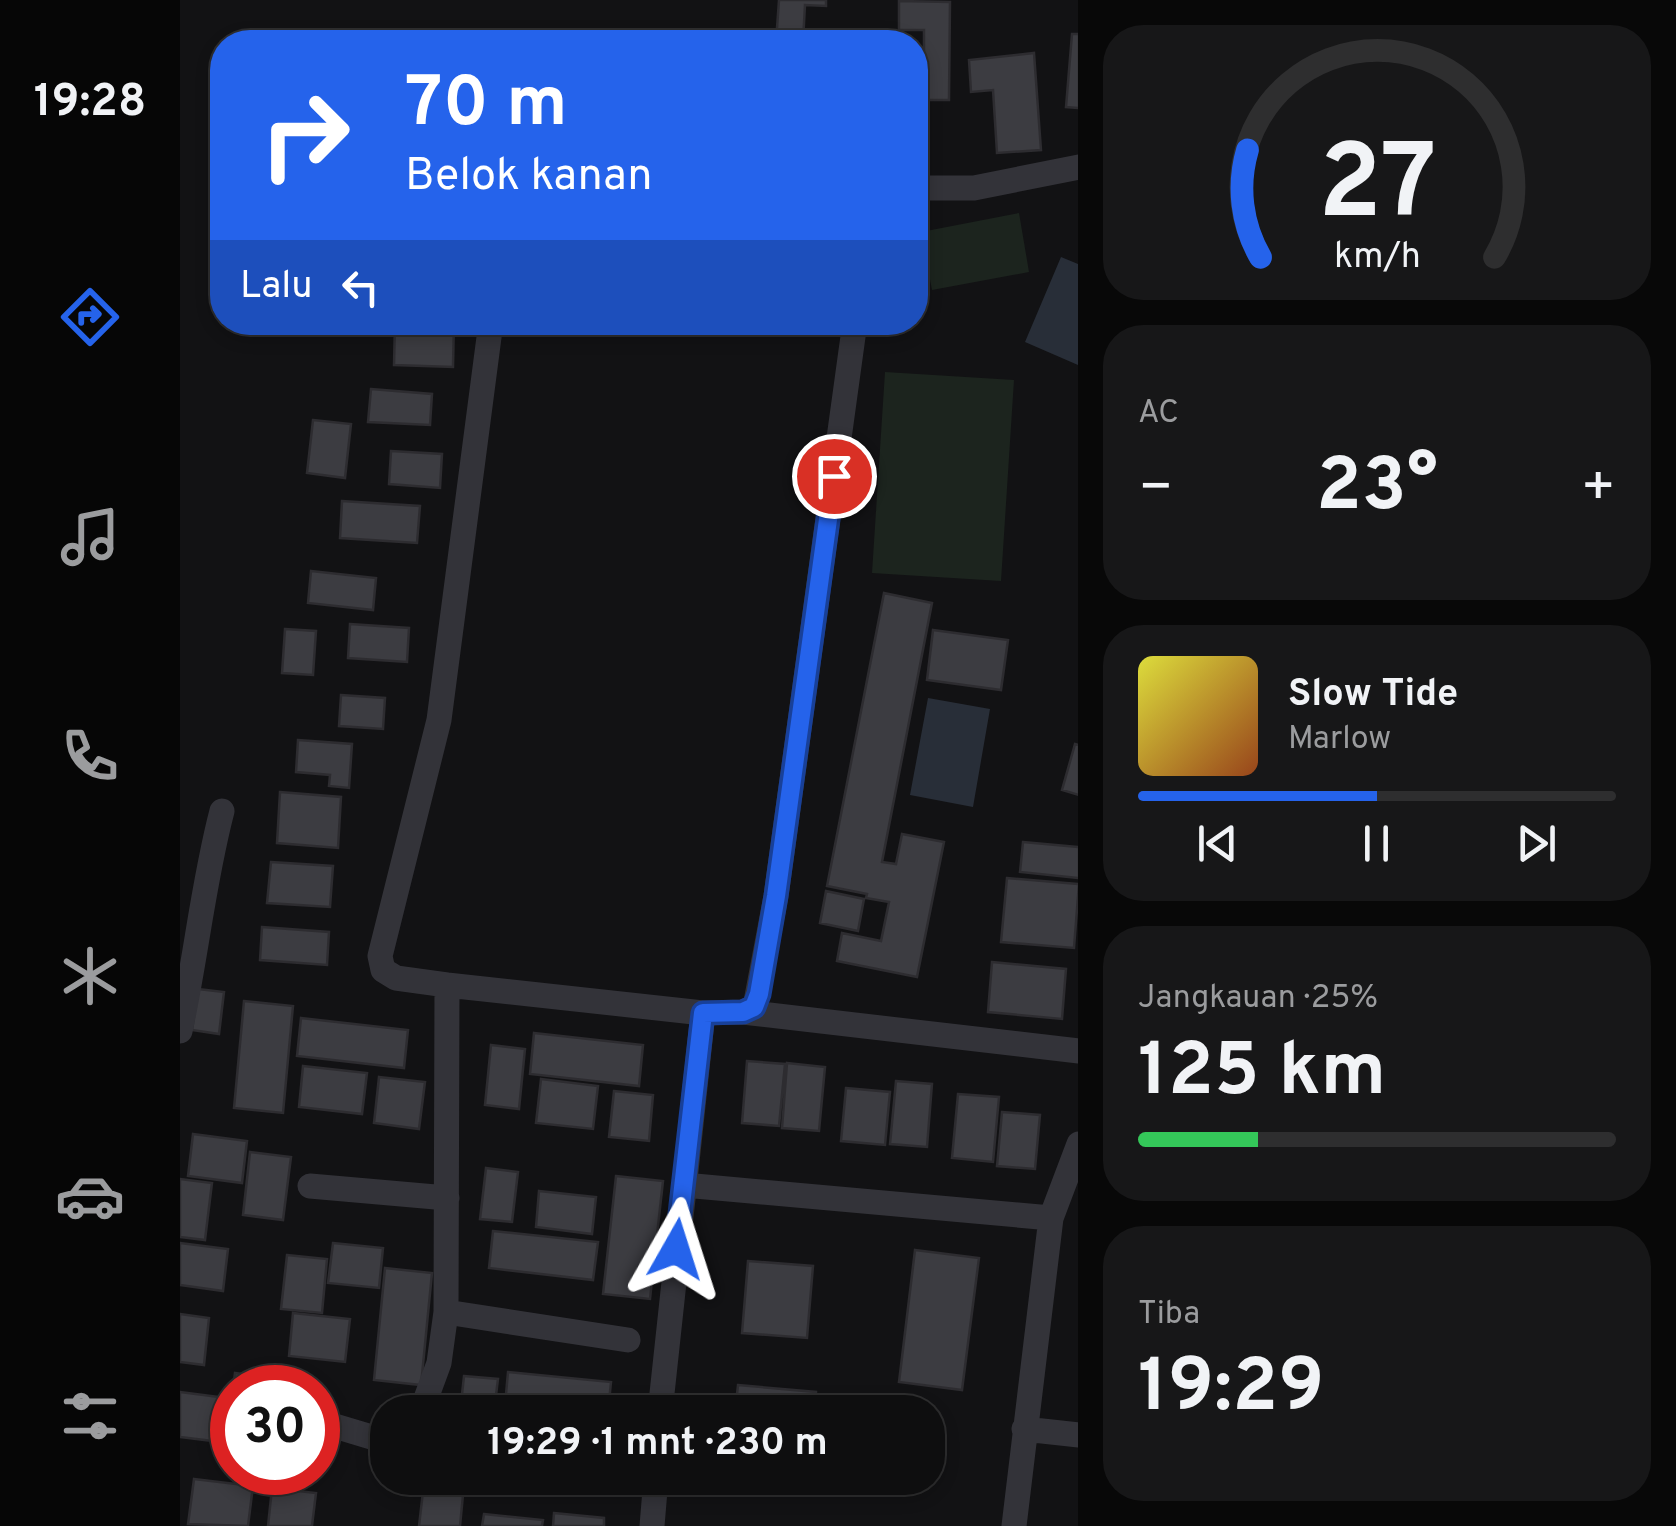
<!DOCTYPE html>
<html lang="id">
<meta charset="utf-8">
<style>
body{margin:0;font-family:Overpass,sans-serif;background:#171718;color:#f1f3f6;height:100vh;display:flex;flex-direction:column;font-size:38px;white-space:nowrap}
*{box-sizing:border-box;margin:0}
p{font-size:32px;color:#9b9c9e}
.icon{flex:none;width:55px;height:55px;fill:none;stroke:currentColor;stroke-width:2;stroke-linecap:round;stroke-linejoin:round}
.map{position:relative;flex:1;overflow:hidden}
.side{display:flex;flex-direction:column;gap:25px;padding:25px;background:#080808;width:598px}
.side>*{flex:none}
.hud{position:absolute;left:30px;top:30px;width:718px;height:305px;border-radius:40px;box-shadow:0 5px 15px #0003,0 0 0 2px #2e2e2f;background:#2563eb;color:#fff;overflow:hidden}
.speed{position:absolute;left:30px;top:1365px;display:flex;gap:20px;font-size:50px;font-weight:700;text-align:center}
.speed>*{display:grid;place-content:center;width:130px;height:130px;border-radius:50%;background:#0e0e0f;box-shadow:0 5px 15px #0003,0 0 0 2px #2e2e2f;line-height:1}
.speed .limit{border:15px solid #d22;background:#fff;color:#111}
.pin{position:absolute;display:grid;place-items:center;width:85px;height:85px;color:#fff;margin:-42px;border:5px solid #fff;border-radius:50%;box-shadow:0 2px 10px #0007}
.me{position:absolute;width:110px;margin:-55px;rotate:6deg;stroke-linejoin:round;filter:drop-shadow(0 0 8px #0008)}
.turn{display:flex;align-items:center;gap:35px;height:210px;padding:0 30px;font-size:45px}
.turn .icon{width:130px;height:130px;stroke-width:2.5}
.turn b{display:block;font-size:70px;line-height:85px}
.then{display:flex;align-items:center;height:95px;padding:0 30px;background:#0003;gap:20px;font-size:38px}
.big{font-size:75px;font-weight:700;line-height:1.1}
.side .card{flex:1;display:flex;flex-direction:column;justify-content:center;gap:15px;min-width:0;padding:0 35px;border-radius:40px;background:#171718}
.side .dial{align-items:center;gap:0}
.dial svg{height:260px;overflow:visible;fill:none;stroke:#2e2e2f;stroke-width:7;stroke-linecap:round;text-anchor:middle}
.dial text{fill:#f1f3f6;stroke:none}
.song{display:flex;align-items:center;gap:30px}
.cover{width:120px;height:120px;border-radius:15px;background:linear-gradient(135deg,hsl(60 70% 55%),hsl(20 70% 35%))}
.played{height:10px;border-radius:5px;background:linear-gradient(90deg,#2563eb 50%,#2e2e2f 50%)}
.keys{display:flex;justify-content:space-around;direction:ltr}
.heat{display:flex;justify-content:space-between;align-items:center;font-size:55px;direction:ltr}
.charge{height:15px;border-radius:8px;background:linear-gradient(90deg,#34c759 25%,#2e2e2f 0)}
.trip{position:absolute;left:190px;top:1395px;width:575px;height:100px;border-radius:40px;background:#0e0e0f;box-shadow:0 5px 15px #0003,0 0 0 2px #2e2e2f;font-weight:700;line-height:100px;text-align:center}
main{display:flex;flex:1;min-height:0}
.tab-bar{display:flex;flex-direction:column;width:180px;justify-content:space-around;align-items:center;background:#060606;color:#9b9c9e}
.tab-bar .icon{width:70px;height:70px}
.tab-bar .on{color:#2563eb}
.tab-bar b{font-size:45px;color:#f1f3f6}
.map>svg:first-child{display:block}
.green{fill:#1c241e}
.water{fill:#282e38}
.building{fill:#3c3c41;stroke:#2d2c30;stroke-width:2.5}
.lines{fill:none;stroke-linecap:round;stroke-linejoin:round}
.minor{stroke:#333339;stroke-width:25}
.route-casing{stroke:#184099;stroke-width:25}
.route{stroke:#2563eb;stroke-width:18}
</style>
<main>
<nav class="tab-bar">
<b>19:28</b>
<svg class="icon on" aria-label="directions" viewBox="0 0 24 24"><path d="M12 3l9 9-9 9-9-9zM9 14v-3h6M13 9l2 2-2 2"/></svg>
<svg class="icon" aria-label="music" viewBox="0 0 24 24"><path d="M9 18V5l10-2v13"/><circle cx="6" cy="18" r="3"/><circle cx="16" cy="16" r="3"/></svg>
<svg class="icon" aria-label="phone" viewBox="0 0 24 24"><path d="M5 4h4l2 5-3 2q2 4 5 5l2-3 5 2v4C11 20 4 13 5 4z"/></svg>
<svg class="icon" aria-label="climate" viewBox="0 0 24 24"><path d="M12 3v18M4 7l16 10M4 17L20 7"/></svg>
<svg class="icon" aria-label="car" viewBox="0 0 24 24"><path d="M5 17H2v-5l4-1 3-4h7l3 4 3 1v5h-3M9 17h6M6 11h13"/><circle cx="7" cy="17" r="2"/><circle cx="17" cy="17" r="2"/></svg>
<svg class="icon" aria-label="filters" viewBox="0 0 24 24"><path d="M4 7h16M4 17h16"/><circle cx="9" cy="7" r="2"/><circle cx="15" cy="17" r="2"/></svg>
</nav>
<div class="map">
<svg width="899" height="1526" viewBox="0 0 899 1526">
<rect width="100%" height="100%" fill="#121214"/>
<!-- green -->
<path class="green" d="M839,213L849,272L752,290L741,232Z
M705,372L834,380L821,581L692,573Z"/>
<!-- water -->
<path class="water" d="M881,257L898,264V365L845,342Z
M748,698L810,709L793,807L730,795Z"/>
<!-- building -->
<path class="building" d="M599,0H646V6L625,5L623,42H596Z
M719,1L770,2L769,100H735V80H744V30H719Z
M892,34H899V108L886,107Z
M854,53L861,150L817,153L813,90L791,92L789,60Z
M215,322H274L273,367L214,365Z
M191,389L252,394L250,425L188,422Z
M133,420L171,424L165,478L127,473Z
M211,451L262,454L260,488L209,484Z
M162,501L240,506L237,543L160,538Z
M131,571L196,578L193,610L128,603Z
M704,593L752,603L702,862L716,864L722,834L764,842L737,977L657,961L662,933L701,941L709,902L686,898L687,894L647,886Z
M170,624L229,628L227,662L168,658Z
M105,629L136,631L133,675L102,673Z
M753,630L828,640L821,690L747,680Z
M161,695L205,698L203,729L159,726Z
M118,740L172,744L169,788L149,786L150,775L116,772Z
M895,744L899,745V795L882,790Z
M100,792L161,797L158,848L97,843Z
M843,842L899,847V878L840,872Z
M91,862L153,866L150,907L87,903Z
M827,878L899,884L894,948L821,942Z
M646,891L684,899L678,931L640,923Z
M82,927L149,932L147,965L80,960Z
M812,962L886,969L882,1019L808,1012Z
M18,989L44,992L39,1034L12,1030Z
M64,1001L113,1006L103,1113L54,1108Z
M121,1018L228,1030L224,1068L117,1056Z
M354,1033L463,1045L459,1086L350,1074Z
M311,1045L345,1049L339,1109L305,1105Z
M567,1061L605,1064L599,1126L562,1123Z
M607,1063L645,1067L639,1131L602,1128Z
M123,1066L187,1073L182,1114L119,1107Z
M199,1077L245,1082L239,1129L194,1123Z
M361,1079L418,1086L413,1129L356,1123Z
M716,1081L752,1084L747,1147L710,1144Z
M666,1088L710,1092L705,1145L661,1141Z
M434,1091L473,1095L469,1141L429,1137Z
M778,1094L819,1097L813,1162L772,1158Z
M822,1112L860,1115L855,1169L817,1166Z
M13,1134L67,1141L62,1183L8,1176Z
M70,1152L111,1157L103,1220L63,1215Z
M306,1168L338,1172L332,1222L300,1219Z
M436,1176L483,1181L470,1299L423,1294Z
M0,1179L32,1183L25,1240L0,1237Z
M359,1191L416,1197L412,1234L356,1227Z
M313,1231L418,1242L413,1280L309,1268Z
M0,1243L48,1249L43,1291L0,1285Z
M153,1243L203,1248L199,1288L148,1283Z
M735,1250L799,1258L782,1390L719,1382Z
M107,1255L147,1259L142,1313L101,1309Z
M568,1261L633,1266L627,1338L562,1333Z
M205,1268L252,1273L241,1385L194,1380Z
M113,1313L170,1319L165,1362L109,1356Z
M0,1314L29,1318L24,1365L0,1362Z
M328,1372L431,1382L428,1412L325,1405Z
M55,1373L98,1378L97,1388H53Z
M284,1376L318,1379L314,1412H280Z
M558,1385L636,1392L635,1412H555Z
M0,1392L47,1398L41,1442L0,1437Z
M52,1395V1436L48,1435Z
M14,1479L73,1486L68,1526L8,1524Z
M92,1488L136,1493L132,1526H88Z
M243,1491L283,1495L280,1526H239Z
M374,1513L424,1518V1526H373Z
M304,1514L363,1520L362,1526H302Z"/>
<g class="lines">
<!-- minor -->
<path class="minor" d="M735,188H794L899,167
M267,985L523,1013L563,1012L575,1007L596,896L675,322
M563,1012L899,1051
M0,1031C16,958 23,883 42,811
M504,1185L871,1218
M130,1186L267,1198
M266,1312L448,1340
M241,1412L259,1363L266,1312L267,985L216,978L203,970L200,956L259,720L311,322
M480,1412L523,1013
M138,1421L198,1439L208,1438
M844,1429L899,1435
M472,1526L476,1478
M834,1526L871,1218L899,1144"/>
</g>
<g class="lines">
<defs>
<path id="route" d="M496,1249L523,1013L563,1012L574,1007L579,994L596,896L654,476"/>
</defs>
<!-- route casing -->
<use href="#route" class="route-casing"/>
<!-- route -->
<use href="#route" class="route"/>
</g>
</svg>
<div class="speed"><div class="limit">30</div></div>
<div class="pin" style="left:654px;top:476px;background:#d93025"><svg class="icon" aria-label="arrive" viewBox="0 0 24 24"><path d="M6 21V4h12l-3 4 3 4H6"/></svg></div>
<svg class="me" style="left:496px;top:1249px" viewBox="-20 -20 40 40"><path d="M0-17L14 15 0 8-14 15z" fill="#2563eb" stroke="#fff" stroke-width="4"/></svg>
<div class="trip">19:29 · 1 mnt · 230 m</div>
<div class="hud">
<div class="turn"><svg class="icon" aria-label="right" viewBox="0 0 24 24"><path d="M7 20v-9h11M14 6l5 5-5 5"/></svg><div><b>70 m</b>Belok kanan</div></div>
<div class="then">Lalu<svg class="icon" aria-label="left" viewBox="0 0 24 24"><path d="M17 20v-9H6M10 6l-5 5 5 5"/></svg></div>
</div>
</div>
<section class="side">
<div class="card dial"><svg viewBox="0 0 100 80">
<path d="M14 69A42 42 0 1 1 86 69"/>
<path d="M14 69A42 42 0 0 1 10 36" stroke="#2563eb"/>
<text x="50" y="56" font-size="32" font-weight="700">27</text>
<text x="50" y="72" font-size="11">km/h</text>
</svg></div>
<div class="card"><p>AC</p>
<div class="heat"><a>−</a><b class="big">23°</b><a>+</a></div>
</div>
<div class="card">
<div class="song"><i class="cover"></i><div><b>Slow Tide</b><p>Marlow</p></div></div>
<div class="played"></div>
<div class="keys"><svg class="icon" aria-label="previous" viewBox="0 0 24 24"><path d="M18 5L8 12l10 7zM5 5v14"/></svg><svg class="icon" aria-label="pause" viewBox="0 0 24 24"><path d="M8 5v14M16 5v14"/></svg><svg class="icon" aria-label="next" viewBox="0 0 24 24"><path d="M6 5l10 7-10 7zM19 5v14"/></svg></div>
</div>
<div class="card"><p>Jangkauan · 25%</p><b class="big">125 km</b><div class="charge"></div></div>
<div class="card"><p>Tiba</p><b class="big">19:29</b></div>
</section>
</main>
